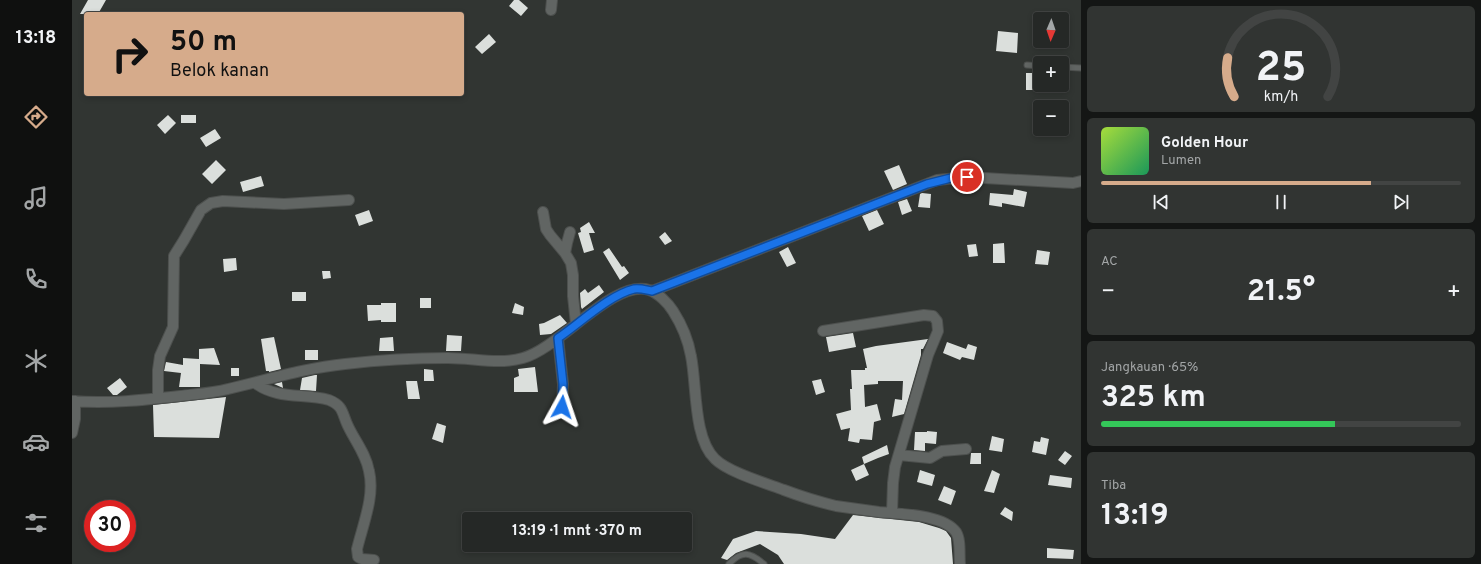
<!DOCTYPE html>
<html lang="id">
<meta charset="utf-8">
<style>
body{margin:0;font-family:Overpass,sans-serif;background:#313432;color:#f1f3f6;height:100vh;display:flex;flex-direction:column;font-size:15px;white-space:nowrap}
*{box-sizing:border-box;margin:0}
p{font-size:13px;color:#a3a6a7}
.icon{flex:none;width:22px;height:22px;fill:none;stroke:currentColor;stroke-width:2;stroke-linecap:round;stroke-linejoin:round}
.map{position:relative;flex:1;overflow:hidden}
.sheet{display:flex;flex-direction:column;gap:6px;padding:6px;background:#141615;width:400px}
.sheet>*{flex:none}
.guide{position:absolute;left:12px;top:12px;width:380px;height:84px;border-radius:4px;box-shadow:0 2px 6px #0003,0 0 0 1px #424443;background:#d6ab8b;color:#111;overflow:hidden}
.needle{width:26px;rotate:182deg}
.controls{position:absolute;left:961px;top:12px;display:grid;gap:8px}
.controls a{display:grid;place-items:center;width:36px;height:36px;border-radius:4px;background:#252826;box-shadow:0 2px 6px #0003,0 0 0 1px #424443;font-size:20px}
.speed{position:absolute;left:12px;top:500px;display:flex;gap:8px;font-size:20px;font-weight:700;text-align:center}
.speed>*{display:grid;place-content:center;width:52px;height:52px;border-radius:50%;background:#252826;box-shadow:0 2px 6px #0003,0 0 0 1px #424443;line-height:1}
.speed .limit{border:6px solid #d22;background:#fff;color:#111}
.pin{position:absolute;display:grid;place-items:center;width:34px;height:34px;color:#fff;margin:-17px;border:2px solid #fff;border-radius:50%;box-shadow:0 1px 4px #0007}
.me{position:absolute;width:44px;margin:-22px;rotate:5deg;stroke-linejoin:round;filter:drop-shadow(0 0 3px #0008)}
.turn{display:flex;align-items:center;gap:14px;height:84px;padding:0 20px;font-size:18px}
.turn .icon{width:52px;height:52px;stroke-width:2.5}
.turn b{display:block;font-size:28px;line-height:34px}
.big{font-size:30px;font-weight:700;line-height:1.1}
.sheet .card{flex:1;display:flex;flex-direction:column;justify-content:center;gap:6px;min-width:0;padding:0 14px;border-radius:6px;background:#313432}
.sheet .dial{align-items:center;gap:0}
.dial svg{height:104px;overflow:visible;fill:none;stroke:#424443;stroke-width:7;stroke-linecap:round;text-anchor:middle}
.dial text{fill:#f1f3f6;stroke:none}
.song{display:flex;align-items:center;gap:12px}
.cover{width:48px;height:48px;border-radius:6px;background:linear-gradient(135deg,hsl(80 70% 55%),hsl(150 70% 35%))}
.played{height:4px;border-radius:2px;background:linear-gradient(90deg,#d6ab8b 75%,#424443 75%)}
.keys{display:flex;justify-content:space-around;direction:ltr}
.heat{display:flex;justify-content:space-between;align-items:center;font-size:22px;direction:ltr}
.charge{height:6px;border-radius:3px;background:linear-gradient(90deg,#34c759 65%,#424443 0)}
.trip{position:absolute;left:390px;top:512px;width:230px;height:40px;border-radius:4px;background:#252826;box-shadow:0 2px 6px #0003,0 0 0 1px #424443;font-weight:700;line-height:40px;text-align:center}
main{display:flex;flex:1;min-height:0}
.tab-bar{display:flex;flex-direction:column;width:72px;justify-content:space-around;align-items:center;background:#0f100f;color:#a3a6a7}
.tab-bar .icon{width:28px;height:28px}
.tab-bar .active{color:#d6ab8b}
.tab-bar b{font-size:18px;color:#f1f3f6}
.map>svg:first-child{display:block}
.building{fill:#dbdfdc}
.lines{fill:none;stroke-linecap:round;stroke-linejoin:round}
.lane-casing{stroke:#4d504e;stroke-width:7}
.street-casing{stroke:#4d504e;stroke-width:12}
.lane{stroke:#616563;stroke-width:5}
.street{stroke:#616563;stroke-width:10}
.route-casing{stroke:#114b97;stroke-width:10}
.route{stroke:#1a73e8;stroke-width:7}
</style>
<main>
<nav class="tab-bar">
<b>13:18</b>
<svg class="icon active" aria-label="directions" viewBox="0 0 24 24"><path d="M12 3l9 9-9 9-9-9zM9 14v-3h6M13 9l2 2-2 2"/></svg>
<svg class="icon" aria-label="music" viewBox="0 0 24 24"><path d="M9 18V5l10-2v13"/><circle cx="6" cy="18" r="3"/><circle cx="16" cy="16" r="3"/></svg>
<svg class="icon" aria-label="phone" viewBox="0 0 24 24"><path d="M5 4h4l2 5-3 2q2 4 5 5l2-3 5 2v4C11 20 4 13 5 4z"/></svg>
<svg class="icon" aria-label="climate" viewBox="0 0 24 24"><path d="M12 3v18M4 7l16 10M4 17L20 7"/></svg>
<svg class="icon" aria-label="car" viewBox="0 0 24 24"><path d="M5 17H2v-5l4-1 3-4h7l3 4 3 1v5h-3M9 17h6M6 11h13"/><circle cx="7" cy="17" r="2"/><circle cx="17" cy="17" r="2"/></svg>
<svg class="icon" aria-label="filters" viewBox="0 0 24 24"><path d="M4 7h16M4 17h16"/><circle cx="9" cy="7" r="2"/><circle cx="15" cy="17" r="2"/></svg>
</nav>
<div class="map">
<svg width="1009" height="564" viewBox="0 0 1009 564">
<rect width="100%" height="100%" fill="#313532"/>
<!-- building -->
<path class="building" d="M16,0H34L26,14H8Z
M442,0H447L456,8L449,16L437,6Z
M926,31L946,33L945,53L924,51Z
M417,34L424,42L410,54L403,47Z
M954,73H968V90H954Z
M96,115L104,123L93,134L85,125Z
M109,115H124V123H109Z
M143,129L149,138L134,147L128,138Z
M144,160L154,170L140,184L130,174Z
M827,165L835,184L821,190L812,171Z
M189,176L192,186L171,192L168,182Z
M942,189L955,192L952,207L930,203V207L917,205L918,193L941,195Z
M850,193L859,194L858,208L846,207L848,194Z
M835,199L840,211L830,215L826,202Z
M297,210L301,221L287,226L283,215Z
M805,210L812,224L797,231L790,216Z
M517,222L523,233H517L522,250L512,253L506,233L509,232L508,228Z
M593,232L600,241L593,245L587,237Z
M932,243L933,263H921V244Z
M904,244L906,256L897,257L895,245Z
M716,247L724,263L715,267L707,252Z
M537,248L550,267L552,266L557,273L548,280L531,252Z
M965,250L978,252L976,265L963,264Z
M164,258L165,270L152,272L151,259Z
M250,271H258L259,278L251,279Z
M527,285L532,292L510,309L509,307L508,293L513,289L516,293Z
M220,292H234V301H220Z
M348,298H359V308H348Z
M309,303H324V322H309V320L296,321L295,305H309Z
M443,303L452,307L451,315L440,313Z
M488,315L495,323L479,334L468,335L467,324L472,323Z
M781,333L784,347L757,352L754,337Z
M375,335L390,336L389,351H374Z
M202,337L209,369L197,372V371H194L189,339Z
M321,337L322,351H307L308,338Z
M856,339L851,349H849V355L832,414L820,417L823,399L830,400L831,381H806V384L792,385L793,407L805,404L809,420L802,422L800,440L788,439L787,443L776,441L778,428L769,430L764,414L779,410L778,389H780L779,370H793V368H795L791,349L804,346Z
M875,342L894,349L896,344L905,347L902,360L890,357L888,360L871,353Z
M142,348L148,365L128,364V387H107L109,373L92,371L94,362L111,365V358L127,359V349Z
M233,350H246V360H233Z
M463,367L466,392H442V378L447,376L446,369Z
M159,368H167V376H159Z
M352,369L361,370L362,381H352Z
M243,375H245L244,391L228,390L230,378Z
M48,378L55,387L45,395H41L35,388Z
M749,379L753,392L744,395L740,381Z
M334,381H345L348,399H336Z
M210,382L211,388L202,384Z
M154,397L147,438L82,437L81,405Z
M365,423L374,426L371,443L360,439Z
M855,431L865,432L864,444L853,443V451L842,450L843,432H855Z
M920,436L932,439L930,452L917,450Z
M969,437L977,439L974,455L960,452L962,441L968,442Z
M815,445L817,454L806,458L792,464L790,457Z
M993,451L1000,456L993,465L986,460Z
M899,453H909V464H898Z
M792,464L797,475L784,481L779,470Z
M848,470L863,475L860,486L845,482Z
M920,470L928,474L922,493L912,491Z
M978,475L1000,478L999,488L976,485Z
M872,486L884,491L879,505L866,500Z
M933,507L941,512L940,521L928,514Z
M781,515L847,522L867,528L874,531L879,538L881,564H712L706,555L688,544L664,553L655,560L649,558L661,539L684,531L729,534L763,539Z
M975,548L1002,550L1001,559L975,558Z"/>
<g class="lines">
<defs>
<path id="lane" d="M955,65L968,66
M990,67L1009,68
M657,564C670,550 678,552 692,564"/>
<path id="street" d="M479,10L480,0
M471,212L474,229L478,235L493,253L499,263L501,275V296L504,324
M493,253L495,243L498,232
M580,291L865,180L895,177L1001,183L1009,181
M751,331L852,315L861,316L865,321L866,331L856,355L823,467L821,483L820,513
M486,338L491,384L490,407
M183,383C206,400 231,393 257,400C272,406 270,414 276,426C283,441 294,454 297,471C303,496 291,524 285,549L286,557L290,559L302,560
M86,398V370L88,356L101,327L102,256L112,240L129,210L139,203L151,201L212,204L277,200
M0,401C36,404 72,400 108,396C124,394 141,393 156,389C195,380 233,368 273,364C307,360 341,358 376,358C401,358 427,365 451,358C488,348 541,279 577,290C586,293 596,303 601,311C610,325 616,339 619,356C625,385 621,438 643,459C656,472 693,483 712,490C728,496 747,502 764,506C778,508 793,510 807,512C827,514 871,514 884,532C889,540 887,554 888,564
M0,433L3,419V401
M827,455L858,458L870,451L894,449"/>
</defs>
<!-- lane casing -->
<use href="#lane" class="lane-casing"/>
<!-- street casing -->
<use href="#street" class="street-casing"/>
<!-- lane -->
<use href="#lane" class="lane"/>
<!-- street -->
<use href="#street" class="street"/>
</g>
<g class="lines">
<defs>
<path id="route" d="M490,407L491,384L486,338C507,324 537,295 562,289C568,288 574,290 580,291L855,184L879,178L895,177"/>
</defs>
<!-- route casing -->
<use href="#route" class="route-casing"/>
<!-- route -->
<use href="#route" class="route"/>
</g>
</svg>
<div class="controls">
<a><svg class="needle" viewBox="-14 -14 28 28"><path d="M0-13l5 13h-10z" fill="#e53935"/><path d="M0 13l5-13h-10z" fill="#a3a6a7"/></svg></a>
<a>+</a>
<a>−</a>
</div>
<div class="speed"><div class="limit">30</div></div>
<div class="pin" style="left:895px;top:177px;background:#d93025"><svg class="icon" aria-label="arrive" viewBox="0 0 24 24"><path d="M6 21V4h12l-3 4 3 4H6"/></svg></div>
<svg class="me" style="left:490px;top:407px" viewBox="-20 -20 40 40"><path d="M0-17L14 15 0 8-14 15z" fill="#1a73e8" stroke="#fff" stroke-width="4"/></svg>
<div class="trip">13:19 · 1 mnt · 370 m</div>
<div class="guide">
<div class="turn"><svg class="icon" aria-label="right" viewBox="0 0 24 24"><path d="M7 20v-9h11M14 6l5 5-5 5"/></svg><div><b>50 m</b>Belok kanan</div></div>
</div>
</div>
<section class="sheet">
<div class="card dial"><svg viewBox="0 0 100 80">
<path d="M14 69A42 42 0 1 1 86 69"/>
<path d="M14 69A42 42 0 0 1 9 39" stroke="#d6ab8b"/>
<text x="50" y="56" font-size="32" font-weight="700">25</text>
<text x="50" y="72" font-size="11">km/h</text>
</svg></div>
<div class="card">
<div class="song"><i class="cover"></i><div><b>Golden Hour</b><p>Lumen</p></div></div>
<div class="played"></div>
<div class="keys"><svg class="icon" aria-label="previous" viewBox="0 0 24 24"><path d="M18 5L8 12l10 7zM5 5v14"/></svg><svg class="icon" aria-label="pause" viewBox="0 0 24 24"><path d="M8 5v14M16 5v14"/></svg><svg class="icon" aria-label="next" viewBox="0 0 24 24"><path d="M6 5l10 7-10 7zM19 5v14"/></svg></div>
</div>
<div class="card"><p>AC</p>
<div class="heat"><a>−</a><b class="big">21.5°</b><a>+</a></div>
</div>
<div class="card"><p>Jangkauan · 65%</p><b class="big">325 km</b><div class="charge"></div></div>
<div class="card"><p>Tiba</p><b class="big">13:19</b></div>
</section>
</main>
